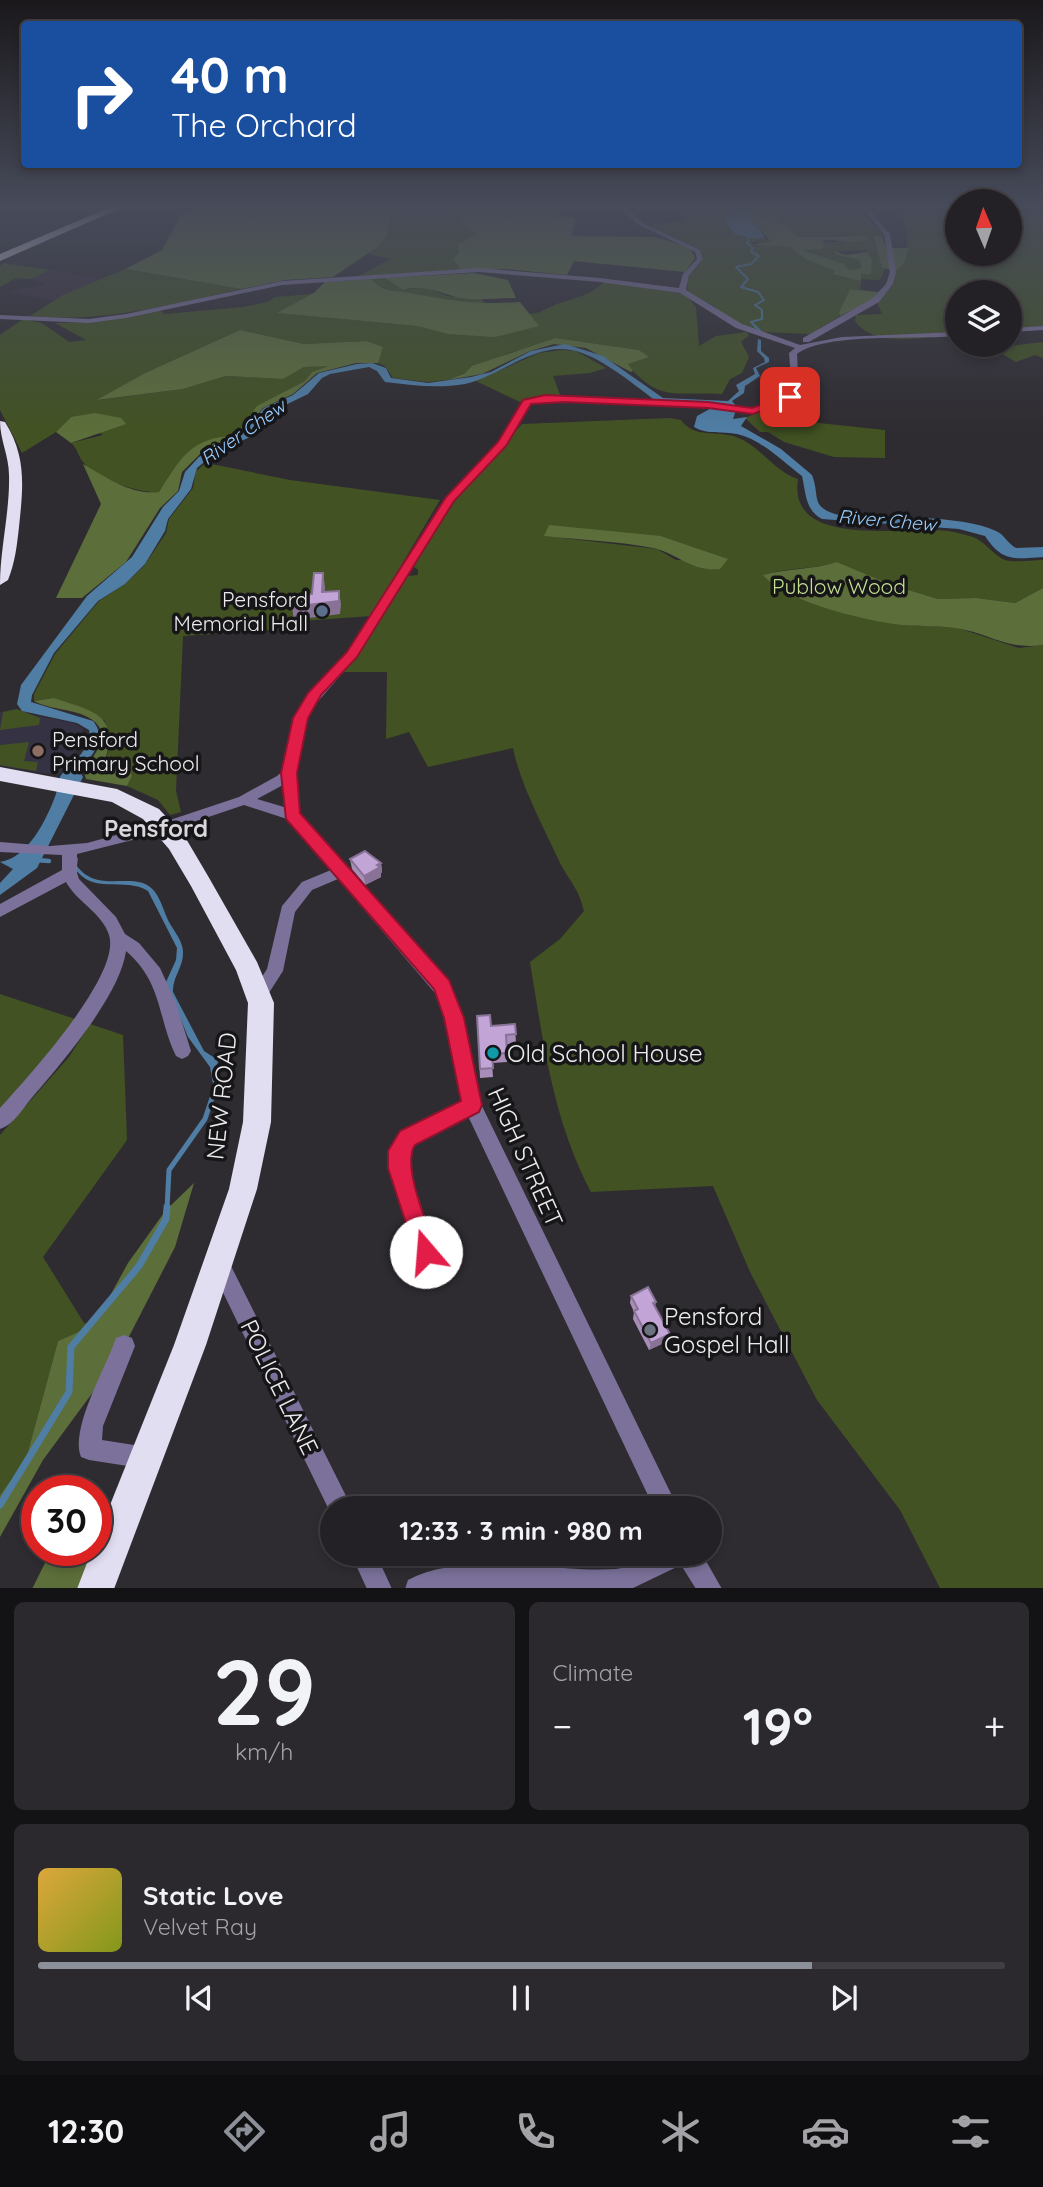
<!DOCTYPE html>
<meta charset="utf-8">
<style>
body{margin:0;font-family:Quicksand,sans-serif;background:#2b292d;color:#f1f3f6;height:100vh;display:flex;flex-direction:column;font-size:26px;white-space:nowrap}
*{box-sizing:border-box;margin:0}
p{font-size:23px;color:#a3a3a7}
.icon{flex:none;width:38px;height:38px;fill:none;stroke:currentColor;stroke-width:2;stroke-linecap:round;stroke-linejoin:round}
.map{position:relative;height:1588px;overflow:hidden}
.side{display:flex;flex-direction:column;gap:14px;padding:14px;background:#131214;flex:1}
.side>*{flex:none}
.hud{position:absolute;left:21px;top:21px;width:1001px;height:147px;border-radius:7px;box-shadow:0 4px 10px #0003,0 0 0 2px #403e42;background:#1a4fa0;color:#fff;overflow:hidden}
.needle{width:46px;rotate:358deg}
.buttons{position:absolute;left:945px;top:189px;display:grid;gap:14px}
.buttons a{display:grid;place-items:center;width:77px;height:77px;border-radius:50%;background:#232125;box-shadow:0 4px 10px #0003,0 0 0 2px #403e42;font-size:35px}
.speed{position:absolute;left:21px;top:1475px;display:flex;gap:14px;font-size:35px;font-weight:700;text-align:center}
.speed>*{display:grid;place-content:center;width:91px;height:91px;border-radius:50%;background:#232125;box-shadow:0 4px 10px #0003,0 0 0 2px #403e42;line-height:1}
.speed .limit{border:10px solid #d22;background:#fff;color:#111}
.pin{position:absolute;display:grid;place-items:center;width:60px;height:60px;color:#fff;margin:-30px;border-radius:14px;box-shadow:0 4px 10px #0006}
.me{position:absolute;width:77px;margin:-38px;rotate:342deg;stroke-linejoin:round;filter:drop-shadow(0 0 5px #0008)}
.turn{display:flex;align-items:center;gap:24px;height:147px;padding:0 35px;font-size:32px}
.turn .icon{width:91px;height:91px;stroke-width:2.5}
.turn b{display:block;font-size:49px;line-height:60px}
.big{font-size:52px;font-weight:700;line-height:1.1}
.side .tile{flex:1;display:flex;flex-direction:column;justify-content:center;gap:10px;min-width:0;padding:0 24px;border-radius:10px;background:#2b292d}
.side .dial{align-items:center;gap:0}
.dial b{font-size:91px;line-height:1}
.song{display:flex;align-items:center;gap:21px}
.cover{width:84px;height:84px;border-radius:10px;background:linear-gradient(135deg,hsl(40 70% 55%),hsl(70 70% 35%))}
.played{height:7px;border-radius:4px;background:linear-gradient(90deg,#8c9099 80%,#403e42 80%)}
.keys{display:flex;justify-content:space-around;direction:ltr}
.heat{display:flex;justify-content:space-between;align-items:center;font-size:38px;direction:ltr}
.side .tiles{flex:1;display:grid;gap:14px;grid-template-columns:1fr 1fr}
.tile:last-child{grid-column:span 2}
.trip{position:absolute;left:320px;top:1496px;width:402px;height:70px;border-radius:35px;background:#232125;box-shadow:0 4px 10px #0003,0 0 0 2px #403e42;font-weight:700;line-height:70px;text-align:center}
.dock{display:flex;height:112px;justify-content:space-around;align-items:center;background:#0e0d0f;color:#a3a3a7}
.dock .icon{width:49px;height:49px}
.dock .on{color:#8c9099}
.dock b{font-size:32px;color:#f1f3f6}
.map>svg:first-child{display:block}
.industrial{fill:#3b3040}
.education{fill:#353243}
.green{fill:#425223;fill-rule:evenodd}
.forest{fill:#5c6e3a}
.water{fill:#4f7da4}
.lines{fill:none;stroke-linecap:round;stroke-linejoin:round}
.stream-far4{stroke:#4f7da4;stroke-width:2}
.stream-far3{stroke:#4f7da4;stroke-width:2.5}
.stream-far2{stroke:#4f7da4;stroke-width:4.5}
.stream-far1{stroke:#4f7da4;stroke-width:5}
.stream{stroke:#4f7da4;stroke-width:7}
.street{fill:#7b719a;fill-rule:evenodd}
.highway{fill:#e2def2;fill-rule:evenodd}
.wall{fill:#a88db9}
.shaded-wall{fill:#887396}
.building{fill:#c3a4d7;stroke:#887396;stroke-width:2}
.route{fill:#e11d48;stroke:#92132f;stroke-width:2}
.service-dot{fill:#5c6f8a;stroke:#161517;stroke-width:2.5}
.education-dot{fill:#8d6e63;stroke:#161517;stroke-width:2.5}
.culture-dot{fill:#0f9aa8;stroke:#161517;stroke-width:2.5}
.worship-dot{fill:#6b7280;stroke:#161517;stroke-width:2.5}
.labels{text-anchor:middle;dominant-baseline:central;stroke-width:7;stroke-linejoin:round;paint-order:stroke}
.far-water-label{font-size:19px;font-style:italic;fill:#99cefe;stroke:#161517}
.park-label{font-size:21px;fill:#c1df8f;stroke:#161517}
.poi-label{font-size:21px;fill:#edebee;stroke:#161517;text-anchor:end}
.quarter-label{font-size:24px;font-weight:bold;fill:#d9d6dc;stroke:#161517}
.near-poi-label{font-size:24px;fill:#edebee;stroke:#161517;text-anchor:start}
.near-street-label{font-size:24px;fill:#edebee;stroke:#161517}
</style>
<div class="map">
<svg width="1043" height="1589" viewBox="0 0 1043 1589">
<rect width="100%" height="100%" fill="#2f2c31"/>
<!-- industrial -->
<path class="industrial" d="M50,270L102,278L56,301L9,292L45,284L31,279Z"/>
<!-- education -->
<path class="education" d="M17,709L22,713L74,723L83,729L82,741L58,775L0,766V712Z"/>
<!-- green -->
<path class="green" d="M393,208C425,208 456,205 477,235L462,270L359,276L390,259L369,254C384,242 390,227 393,208Z
M678,208H728L730,213L726,222L770,241L753,242L751,245L790,247L807,260L861,281L860,290L850,289L839,312L840,316L810,334L759,332L727,319L715,307L687,291L689,274L702,261L700,250L649,225L685,221Z
M776,208H858L882,233V236H873V240L885,268L880,280L861,279V273L870,274L872,259L866,250L840,251L837,255L860,260L862,268L848,270L844,264L801,249L825,244L822,242H843L846,235L796,237L789,225L779,223Z
M899,208H957V254H1010V208H1043V326L1010,329V292H957V333C928,337 874,349 855,321L856,315L882,314L877,302L893,285L895,272L908,253L906,229Z
M3,263L50,270L31,279L16,278L0,287V266Z
M125,269L242,289C169,305 105,323 30,316L63,295Z
M385,278L403,290L424,287L447,296L481,299L486,304L437,301L380,290L371,279Z
M604,282L685,294L696,307L699,346L716,336L746,332L749,335L741,342L749,357L742,373L730,379L722,394C674,391 660,403 627,364L648,357L639,350L556,338L549,343L509,353L448,380L427,382L393,378L385,366L378,363V358L366,341L304,344L240,330L145,373L99,400L183,389L226,376L283,379L304,367L333,365L312,372L305,381L258,406L235,436C195,436 179,459 159,492C140,494 94,478 83,462C78,456 78,449 71,443L103,435L71,417L56,432L22,453L0,410V335L23,319L42,323L69,342L86,340L55,323L98,322L159,310L165,314L243,307L267,302L275,297L311,294L278,313L417,326L448,334L538,326L529,314C542,313 548,307 560,303C578,297 590,295 604,282Z
M1043,342V358L1035,355L1016,362L992,348Z
M562,350L576,351L606,368L590,373L553,376L561,397L533,398L520,402L476,381L539,353Z
M764,410L771,413L808,410L809,422L885,430V458L834,457L784,442L768,432H760L745,418Z
M670,418L681,420C695,439 716,430 736,437C759,445 775,472 798,479C787,552 910,524 954,532C961,534 973,536 979,540C988,546 995,556 1005,560C1016,563 1032,560 1043,560V588L1015,603L976,598L938,599L892,585L837,562C812,570 788,567 764,575L898,624L958,628L1019,648L1043,645V1588H940L900,1510L817,1400L751,1274L713,1186L591,1192C553,1120 543,1041 530,962L560,939L584,911C578,887 570,882 560,863C544,828 520,784 513,748L428,767L409,732L386,739L387,672H342L360,652L408,576L418,575V570L413,566L455,501L522,424ZM545,536H661L727,559L676,560L657,549Z
M206,463L290,480L440,500L371,616L288,622L269,630L183,636L176,791L181,812L170,815L158,800L127,786L132,776L105,761L109,748L105,721L54,698L34,701V694L55,654L99,601L125,584L144,566L166,533L169,519L193,488L196,471Z
M17,709L40,718L39,725L0,730L3,712Z
M29,742L24,761L38,762L36,771L0,765V745Z
M0,994L75,1019L59,1046L0,1111Z
M90,1024L123,1035L127,1140L43,1257L84,1323L94,1325L58,1341L26,1459L0,1495V1135L69,1057Z"/>
<!-- forest -->
<path class="forest" d="M189,208H393L387,235L379,246L333,277L285,280L242,289L125,269L162,250L179,218Z
M441,208L560,209L558,216L576,218L571,236L656,237L690,248L695,258L685,272L574,261L567,275L505,269L462,270L453,259L459,253L458,244L477,235L459,218Z
M742,208H776L779,223L789,225L797,237L865,236L868,239C853,246 840,239 825,240L822,242L826,245L821,249L803,250L844,264L849,270L861,268L860,260L837,255L833,251L846,255L867,252L872,259L871,274H861V281L833,274L835,271L807,260L790,247L751,245L770,241Z
M873,236H882L886,248H909L904,263L895,272L882,267Z
M474,273L508,280L516,298C501,298 485,300 470,299C446,298 427,282 403,290L385,278Z
M371,279C383,293 393,290 410,293C454,301 474,305 520,302L539,326L495,337L448,334L417,326L277,313L315,292L325,282Z
M850,289L878,292L873,300L840,316L839,312Z
M240,330L304,344L366,341L383,347L378,363H356L317,373L293,394L263,408L240,434L200,454L182,472L178,491L160,508L126,562L82,598H56L101,504L83,464C108,478 130,495 159,492C180,458 193,436 235,436L257,406L305,381L312,372L329,366L304,367L283,379L226,376L183,389L97,400L145,373Z
M556,338L639,350L649,357L628,364L633,371L631,372L586,348L554,344L530,351L482,374L448,380L465,373L472,366Z
M95,413L121,418L126,424L71,443L56,432L71,417Z
M549,525L661,536L728,559L720,569C691,572 677,553 653,548C618,541 580,540 544,536Z
M837,562L892,585L938,599L976,598L1015,603L1043,588V645C1005,650 990,633 955,628C938,626 920,626 902,625C866,621 786,602 763,575C788,568 812,570 837,562Z
M54,698C91,711 120,713 105,760L126,763L132,776L127,786L86,779L84,772L104,739C98,706 58,714 34,701Z
M194,1183L175,1247L118,1358L43,1460L0,1537V1495L26,1459L58,1341L94,1325L128,1263L166,1210Z
M51,1551L92,1553L79,1588L32,1589Z"/>
<!-- water -->
<path class="water" d="M728,208L745,211L765,237L757,239L735,234L724,220L730,213Z
M758,339L761,340V351L769,358V362L756,368L760,376L745,386L744,393L732,401L737,407L733,419L747,417L741,426L781,449L812,475C821,498 808,508 843,516C883,518 960,514 996,531C1004,534 1008,544 1016,548L1043,547V557C1014,559 1002,562 985,536L959,529L822,519C805,510 806,493 802,476C783,462 761,439 737,434C722,431 707,435 694,427L697,416L717,405L657,402C636,386 598,354 571,350C534,343 500,376 465,384C438,389 412,385 385,382L377,371L369,367L330,374L322,378L308,394L269,413L254,435L214,454L197,468L191,489L168,519L165,531L145,564L125,584L98,601L54,653L32,695L31,702L93,721C109,741 91,754 80,772L83,777L37,868L0,895V883L13,869L0,862C28,858 47,819 56,794C58,788 58,778 62,774C73,761 93,748 89,730L77,723L22,711L17,704L21,685L87,596L132,557L163,507L179,491L185,472L199,457L238,436L264,408L293,395L319,373L357,364L372,363L386,368L391,378L428,383L471,377L491,372L531,351L565,344L603,356L663,398L728,401L739,391L736,385L755,374L753,368L765,362L764,358L757,351Z
M75,858H78L77,866C99,896 137,868 155,892C161,900 164,912 169,922C174,931 182,940 183,951C184,967 172,977 173,992L204,1051L218,1060L214,1090L210,1067L188,1037L166,982L176,960L177,948L148,891C124,876 92,896 74,867Z"/>
<g class="lines">
<!-- stream-far4 -->
<path class="stream-far4" d="M749,237L747,243L753,248L751,252L759,256L751,264L736,267L748,279L741,287L758,292L764,300L755,305L762,310V319L751,322L757,328"/>
<!-- stream-far3 -->
<path class="stream-far3" d="M755,326L760,331"/>
<!-- stream-far2 -->
<path class="stream-far2" d="M36,860L49,861"/>
<!-- stream-far1 -->
<path class="stream-far1" d="M167,1209L169,1170L205,1119L216,1086"/>
<!-- stream -->
<path class="stream" d="M0,1505L69,1392L71,1347L139,1266L166,1219L167,1207"/>
<!-- street -->
<path class="street" d="M620,208H627L643,223L700,250L703,259L689,275L686,290L742,324L800,345L842,337L957,332V336C918,340 826,332 797,354L799,393L785,403L753,414L708,408L564,402L530,404L505,446L454,501L359,654L314,706L307,718L296,773L299,814L345,866L348,867L350,872L454,991L481,1104L678,1508H654L468,1116L414,1144L408,1153L409,1168L436,1252L428,1269L406,1279L399,1276L396,1269L399,1262L414,1255L416,1251L389,1168V1151L400,1132L462,1101L440,999L338,879L312,890L295,912L283,971L265,999L259,1001L253,999L251,994L267,969L282,906L302,882L331,870L287,819L244,805L164,832L77,854V873L79,879L116,917L125,934L139,943L160,968L176,1003L191,1051L188,1056L182,1059L176,1056C157,1017 163,983 126,951C120,996 60,1065 30,1100C22,1110 13,1125 0,1129V1108C27,1078 122,975 109,935C102,913 77,902 66,882L0,917V904L62,870V855L0,852V842L50,846L87,843L161,823L239,797L277,776L283,771L295,718L302,704L348,652L446,497L498,443L524,400L564,396L708,402L752,408L779,399L792,390L789,353L795,348L736,328L680,293L600,282L479,272L282,285L126,318L89,323L0,319V315L89,319L126,314L282,281L479,268L600,278L679,288L683,274L697,259L695,252L639,225ZM283,785L284,807L257,799Z
M862,208H868L890,234L896,272L893,284L879,302L809,342H803V338L873,298L886,284L890,272L884,234Z
M1043,326V330L1010,332V328Z
M220,1255L227,1258L352,1508H332V1516L213,1272L210,1265L213,1258Z
M124,1335L132,1338L135,1346L103,1426L102,1440L147,1447L155,1450L158,1458L155,1466L147,1469L89,1460L81,1457C70,1431 103,1372 113,1346L116,1338Z
M351,1554H376L392,1589H367Z
M651,1554H702L722,1589H696L681,1565L631,1589H405L408,1580C464,1550 555,1573 616,1569C628,1568 641,1559 651,1554Z"/>
<!-- highway -->
<path class="highway" d="M108,208H121L0,261V254Z
M0,421L5,422C27,457 23,488 19,527C17,545 15,563 8,580L0,585C0,548 10,512 9,475C9,456 0,440 0,421Z
M0,767L117,789L159,809L185,837L208,876L257,962L274,1003L271,1122L257,1189L206,1345L114,1589H77L92,1550H96V1540L174,1345L229,1189L243,1122L248,1003L236,970L191,886L169,849L143,819L112,802L0,781Z"/>
</g>
<!-- wall -->
<path class="wall" d="M350,859L381,863L382,872L381,873V877L365,885L352,869Z
M477,1016L491,1026L515,1024L516,1044H507V1062L492,1063L493,1077L480,1078Z
M631,1296L656,1302L655,1306L668,1341L649,1350L633,1319L634,1312L630,1303Z"/>
<!-- shaded-wall -->
<path class="shaded-wall" d="M323,573L325,587L324,603L339,591L341,604L340,614L294,620L292,607L322,592Z
M381,863L382,872L381,873V877L365,885L364,876Z
M670,1334L668,1341L649,1350L651,1343Z"/>
<!-- building -->
<path class="building" d="M314,573H323L322,592L339,591V601L292,607L293,595L312,594Z
M365,851L381,863L377,865L380,867L364,876L350,859Z
M490,1015L491,1026L515,1024L516,1034L506,1035L507,1053L492,1054L493,1068L480,1069L477,1016Z
M648,1287L656,1302L653,1303L670,1334L651,1343L634,1311L638,1309L631,1296Z"/>
<!-- sky -->
<linearGradient id="sky" x2="0" y2="1"><stop stop-color="#1a181b"/><stop offset="0.48" stop-color="#474b5a"/><stop offset="1" stop-color="#474b5a" stop-opacity="0"/></linearGradient>
<rect width="1043" height="430" fill="url(#sky)"/>
<!-- route -->
<path class="route" d="M790,394L794,399L753,414L708,408L564,402L531,404L506,446L454,501L357,657L321,695L308,718L297,773L300,813L449,980L464,1018L482,1105L479,1112L415,1145C401,1166 429,1228 437,1252L434,1260L426,1264L418,1260L388,1168V1151L400,1131L461,1101L444,1018L434,989L286,819L281,773L293,718L308,693L347,652L446,497L498,442L523,400L545,395L708,402L752,408Z"/>
<!-- markers -->
<circle class="service-dot" cx="322" cy="611" r="7"/>
<circle class="education-dot" cx="38" cy="751" r="7"/>
<circle class="culture-dot" cx="493" cy="1053" r="7"/>
<circle class="worship-dot" cx="650" cy="1330" r="7"/>
<g class="labels">
<!-- far-water labels -->
<g class="far-water-label">
<text transform="translate(243 432) rotate(-35)">River Chew</text>
<text transform="translate(887 520) rotate(5)">River Chew</text>
</g>
<!-- park labels -->
<g class="park-label">
<text x="839" y="586">Publow Wood</text>
</g>
<!-- poi labels -->
<g class="poi-label">
<text x="308" y="599">Pensford<tspan x="308" dy="24">Memorial Hall</tspan></text>
<text x="52" y="739" text-anchor="start">Pensford<tspan x="52" dy="24">Primary School</tspan></text>
</g>
<!-- quarter labels -->
<g class="quarter-label">
<text x="156" y="828">Pensford</text>
</g>
<!-- near-poi labels -->
<g class="near-poi-label">
<text x="507" y="1053">Old School House</text>
<text x="664" y="1316">Pensford<tspan x="664" dy="28">Gospel Hall</tspan></text>
</g>
<!-- near-street labels -->
<g class="near-street-label">
<text transform="translate(221 1096) rotate(-84)">NEW ROAD</text>
<text transform="translate(526 1157) rotate(66)">HIGH STREET</text>
<text transform="translate(280 1387) rotate(64)">POLICE LANE</text>
</g>
</g>
</svg>
<div class="buttons">
<a><svg class="needle" viewBox="-14 -14 28 28"><path d="M0-13l5 13h-10z" fill="#e53935"/><path d="M0 13l5-13h-10z" fill="#a3a3a7"/></svg></a>
<a><svg class="icon" aria-label="layers" viewBox="0 0 24 24"><path d="M12 4l9 5-9 5-9-5zM3 14l9 5 9-5"/></svg></a>
</div>
<div class="speed"><div class="limit">30</div></div>
<div class="pin" style="left:790px;top:397px;background:#d93025"><svg class="icon" aria-label="arrive" viewBox="0 0 24 24"><path d="M6 21V4h12l-3 4 3 4H6"/></svg></div>
<svg class="me" style="left:426px;top:1252px" viewBox="-20 -20 40 40"><circle r="19" fill="#fff"/><path d="M0-13L10 11 0 6-10 11z" fill="#e11d48"/></svg>
<div class="trip">12:33 · 3 min · 980 m</div>
<div class="hud">
<div class="turn"><svg class="icon" aria-label="right" viewBox="0 0 24 24"><path d="M7 20v-9h11M14 6l5 5-5 5"/></svg><div><b>40 m</b>The Orchard</div></div>
</div>
</div>
<section class="side">
<div class="tiles">
<div class="tile dial"><b>29</b><p>km/h</p></div>
<div class="tile"><p>Climate</p>
<div class="heat"><a>−</a><b class="big">19°</b><a>+</a></div>
</div>
<div class="tile">
<div class="song"><i class="cover"></i><div><b>Static Love</b><p>Velvet Ray</p></div></div>
<div class="played"></div>
<div class="keys"><svg class="icon" aria-label="previous" viewBox="0 0 24 24"><path d="M18 5L8 12l10 7zM5 5v14"/></svg><svg class="icon" aria-label="pause" viewBox="0 0 24 24"><path d="M8 5v14M16 5v14"/></svg><svg class="icon" aria-label="next" viewBox="0 0 24 24"><path d="M6 5l10 7-10 7zM19 5v14"/></svg></div>
</div>
</div>
</section>
<nav class="dock">
<b>12:30</b>
<svg class="icon on" aria-label="directions" viewBox="0 0 24 24"><path d="M12 3l9 9-9 9-9-9zM9 14v-3h6M13 9l2 2-2 2"/></svg>
<svg class="icon" aria-label="music" viewBox="0 0 24 24"><path d="M9 18V5l10-2v13"/><circle cx="6" cy="18" r="3"/><circle cx="16" cy="16" r="3"/></svg>
<svg class="icon" aria-label="phone" viewBox="0 0 24 24"><path d="M5 4h4l2 5-3 2q2 4 5 5l2-3 5 2v4C11 20 4 13 5 4z"/></svg>
<svg class="icon" aria-label="climate" viewBox="0 0 24 24"><path d="M12 3v18M4 7l16 10M4 17L20 7"/></svg>
<svg class="icon" aria-label="car" viewBox="0 0 24 24"><path d="M5 17H2v-5l4-1 3-4h7l3 4 3 1v5h-3M9 17h6M6 11h13"/><circle cx="7" cy="17" r="2"/><circle cx="17" cy="17" r="2"/></svg>
<svg class="icon" aria-label="filters" viewBox="0 0 24 24"><path d="M4 7h16M4 17h16"/><circle cx="9" cy="7" r="2"/><circle cx="15" cy="17" r="2"/></svg>
</nav>
